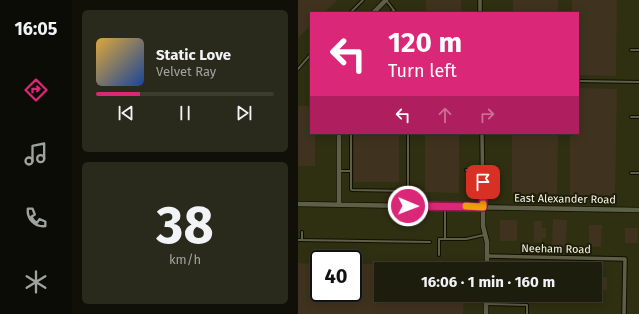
<!DOCTYPE html>
<meta charset="utf-8">
<style>
body{margin:0;font-family:"Fira Sans",sans-serif;background:#2a2a1c;color:#f1f3f6;height:100vh;display:flex;flex-direction:column;font-size:15px;white-space:nowrap}
*{box-sizing:border-box;margin:0}
p{font-size:13px;color:#a0a29e}
.icon{flex:none;width:22px;height:22px;fill:none;stroke:currentColor;stroke-width:2;stroke-linecap:round;stroke-linejoin:round}
.map{position:relative;flex:1;overflow:hidden}
.side{display:flex;flex-direction:column;gap:10px;padding:10px;background:#101008;width:226px}
.side>*{flex:none}
.hud{position:absolute;left:12px;top:12px;width:269px;height:122px;border-radius:0px;box-shadow:0 2px 10px #0003,0 0 0 1px #3b3b2e;background:#db2777;color:#fff;overflow:hidden}
.speed{position:absolute;left:12px;top:250px;display:flex;gap:8px;font-size:20px;font-weight:700;text-align:center}
.speed>*{display:grid;place-content:center;width:52px;height:52px;border-radius:50%;background:#1d1d0e;box-shadow:0 2px 10px #0003,0 0 0 1px #3b3b2e;line-height:1}
.speed .limit{border:2px solid #111;border-radius:6px;background:#fff;color:#111}
.pin{position:absolute;display:grid;place-items:center;width:34px;height:34px;color:#fff;margin:-17px;border-radius:8px;box-shadow:0 2px 6px #0006}
.me{position:absolute;width:44px;margin:-22px;rotate:91deg;stroke-linejoin:round;filter:drop-shadow(0 0 3px #0008)}
.turn{display:flex;align-items:center;gap:14px;height:84px;padding:0 12px;font-size:18px}
.turn .icon{width:52px;height:52px;stroke-width:2.5}
.turn b{display:block;font-size:28px;line-height:34px}
.lanes{display:flex;align-items:center;height:38px;padding:0 12px;background:#0003;justify-content:center;gap:20px;direction:ltr}
.lanes .off{opacity:.35}
.side .card{flex:1;display:flex;flex-direction:column;justify-content:center;gap:6px;min-width:0;padding:0 14px;border-radius:6px;background:#2a2a1c}
.side .dial{align-items:center;gap:0}
.dial b{font-size:52px;line-height:1}
.song{display:flex;align-items:center;gap:12px}
.cover{width:48px;height:48px;border-radius:6px;background:linear-gradient(135deg,hsl(40 70% 55%),hsl(220 70% 35%))}
.played{height:4px;border-radius:2px;background:linear-gradient(90deg,#db2777 25%,#3b3b2e 25%)}
.keys{display:flex;justify-content:space-around;direction:ltr}
.trip{position:absolute;left:76px;top:262px;width:228px;height:40px;border-radius:0px;background:#1d1d0e;box-shadow:0 2px 10px #0003,0 0 0 1px #3b3b2e;font-weight:700;line-height:40px;text-align:center}
main{display:flex;flex:1;min-height:0}
.tab-bar{display:flex;flex-direction:column;width:72px;justify-content:space-around;align-items:center;background:#0c0c06;color:#a0a29e}
.tab-bar .icon{width:28px;height:28px}
.tab-bar .active{color:#db2777}
.tab-bar b{font-size:18px;color:#f1f3f6}
.map>svg:first-child{display:block}
.built{fill:#2f2f12;fill-rule:evenodd}
.building{fill:#3f331f}
.lines{fill:none;stroke-linecap:round;stroke-linejoin:round}
.service-casing{stroke:#101000;stroke-width:4}
.minor-casing{stroke:#101000;stroke-width:5.5}
.tertiary-casing{stroke:#101000;stroke-width:6}
.service{stroke:#5e5f47;stroke-width:2}
.minor{stroke:#5e5f47;stroke-width:3.5}
.tertiary{stroke:#5e5f47;stroke-width:4.5}
.route-casing{stroke:#8e194d;stroke-width:10}
.route{stroke:#db2777;stroke-width:7}
.slow{stroke:#f59e0b;stroke-width:7}
.labels{text-anchor:middle;dominant-baseline:central;stroke-width:4;stroke-linejoin:round;paint-order:stroke}
.street-label{font-size:11px;fill:#f5f5e8;stroke:#1e1e08}
</style>
<main>
<nav class="tab-bar">
<b>16:05</b>
<svg class="icon active" aria-label="directions" viewBox="0 0 24 24"><path d="M12 3l9 9-9 9-9-9zM9 14v-3h6M13 9l2 2-2 2"/></svg>
<svg class="icon" aria-label="music" viewBox="0 0 24 24"><path d="M9 18V5l10-2v13"/><circle cx="6" cy="18" r="3"/><circle cx="16" cy="16" r="3"/></svg>
<svg class="icon" aria-label="phone" viewBox="0 0 24 24"><path d="M5 4h4l2 5-3 2q2 4 5 5l2-3 5 2v4C11 20 4 13 5 4z"/></svg>
<svg class="icon" aria-label="climate" viewBox="0 0 24 24"><path d="M12 3v18M4 7l16 10M4 17L20 7"/></svg>
</nav>
<section class="side">
<div class="card">
<div class="song"><i class="cover"></i><div><b>Static Love</b><p>Velvet Ray</p></div></div>
<div class="played"></div>
<div class="keys"><svg class="icon" aria-label="previous" viewBox="0 0 24 24"><path d="M18 5L8 12l10 7zM5 5v14"/></svg><svg class="icon" aria-label="pause" viewBox="0 0 24 24"><path d="M8 5v14M16 5v14"/></svg><svg class="icon" aria-label="next" viewBox="0 0 24 24"><path d="M6 5l10 7-10 7zM19 5v14"/></svg></div>
</div>
<div class="card dial"><b>38</b><p>km/h</p></div>
</section>
<div class="map">
<svg width="341" height="314" viewBox="0 0 341 314">
<rect width="100%" height="100%" fill="#272712"/>
<!-- built -->
<path class="built" d="M0,0H341V314H0ZM13,13H280V133H13ZM21,259H55V293H21ZM83,269H297V295H83Z"/>
<!-- building -->
<path class="building" d="M0,0H39L26,13H13V25L0,38Z
M128,0H163V13H128Z
M215,0H260V13H215Z
M274,0H319L318,76L280,75V13H274Z
M280,88L319,89L317,195H272V133H280Z
M0,106H13V133H17V166H0Z
M56,133H101V182H56Z
M127,133H161V193L127,192Z
M214,133H260L259,194H214Z
M255,219L269,220L268,246H254Z
M202,220H219V241H202Z
M236,221H244V228H248V238H244V242H236Z
M291,225H304L303,247L291,246Z
M327,228H340V243H327Z
M0,263L21,264V293H55V264L166,265V269H83V295H166L165,314H0Z
M297,277H309V290H297Z"/>
<g class="lines">
<defs>
<path id="service" d="M88,0L98,13
M52,13L65,0
M92,13L96,10
M333,50H341
M0,69L13,54
M280,81L341,82
M333,117H341
M53,133V189L54,190L110,191
M168,170L196,171
M42,171H53
M333,173H341
M110,206V133
M147,208V239
M0,240L132,242
M4,240V232
M141,255V239H168L186,235
M189,304L229,305V314"/>
<path id="minor" d="M182,0V13
M184,133L185,207
M189,256L327,259L326,314"/>
<path id="tertiary" d="M75,13L88,0
M0,204L341,210
M41,205V133
M185,207V226L189,242V269
M188,314V295"/>
</defs>
<!-- service casing -->
<use href="#service" class="service-casing"/>
<!-- minor casing -->
<use href="#minor" class="minor-casing"/>
<!-- tertiary casing -->
<use href="#tertiary" class="tertiary-casing"/>
<!-- service -->
<use href="#service" class="service"/>
<!-- minor -->
<use href="#minor" class="minor"/>
<!-- tertiary -->
<use href="#tertiary" class="tertiary"/>
</g>
<g class="lines">
<defs>
<path id="route" d="M110,206L185,207V182"/>
</defs>
<!-- route casing -->
<use href="#route" class="route-casing"/>
<!-- route -->
<use href="#route" class="route"/>
<!-- slow -->
<path class="slow" d="M168,206L185,207V204"/>
</g>
<g class="labels">
<!-- street labels -->
<g class="street-label">
<text transform="translate(267 199) rotate(1)">East Alexander Road</text>
<text transform="translate(258 249) rotate(1)">Neeham Road</text>
</g>
</g>
</svg>
<div class="speed"><div class="limit">40</div></div>
<div class="pin" style="left:185px;top:182px;background:#d93025"><svg class="icon" aria-label="arrive" viewBox="0 0 24 24"><path d="M6 21V4h12l-3 4 3 4H6"/></svg></div>
<svg class="me" style="left:110px;top:206px" viewBox="-20 -20 40 40"><circle r="17" fill="#db2777" stroke="#fff" stroke-width="3"/><path d="M0-11L8 9 0 5-8 9z" fill="#fff"/></svg>
<div class="trip">16:06 · 1 min · 160 m</div>
<div class="hud">
<div class="turn"><svg class="icon" aria-label="left" viewBox="0 0 24 24"><path d="M17 20v-9H6M10 6l-5 5 5 5"/></svg><div><b>120 m</b>Turn left</div></div>
<div class="lanes"><svg class="icon" aria-label="left" viewBox="0 0 24 24"><path d="M17 20v-9H6M10 6l-5 5 5 5"/></svg><svg class="icon off" aria-label="ahead" viewBox="0 0 24 24"><path d="M12 20V5M6 11l6-6 6 6"/></svg><svg class="icon off" aria-label="right" viewBox="0 0 24 24"><path d="M7 20v-9h11M14 6l5 5-5 5"/></svg></div>
</div>
</div>
</main>
